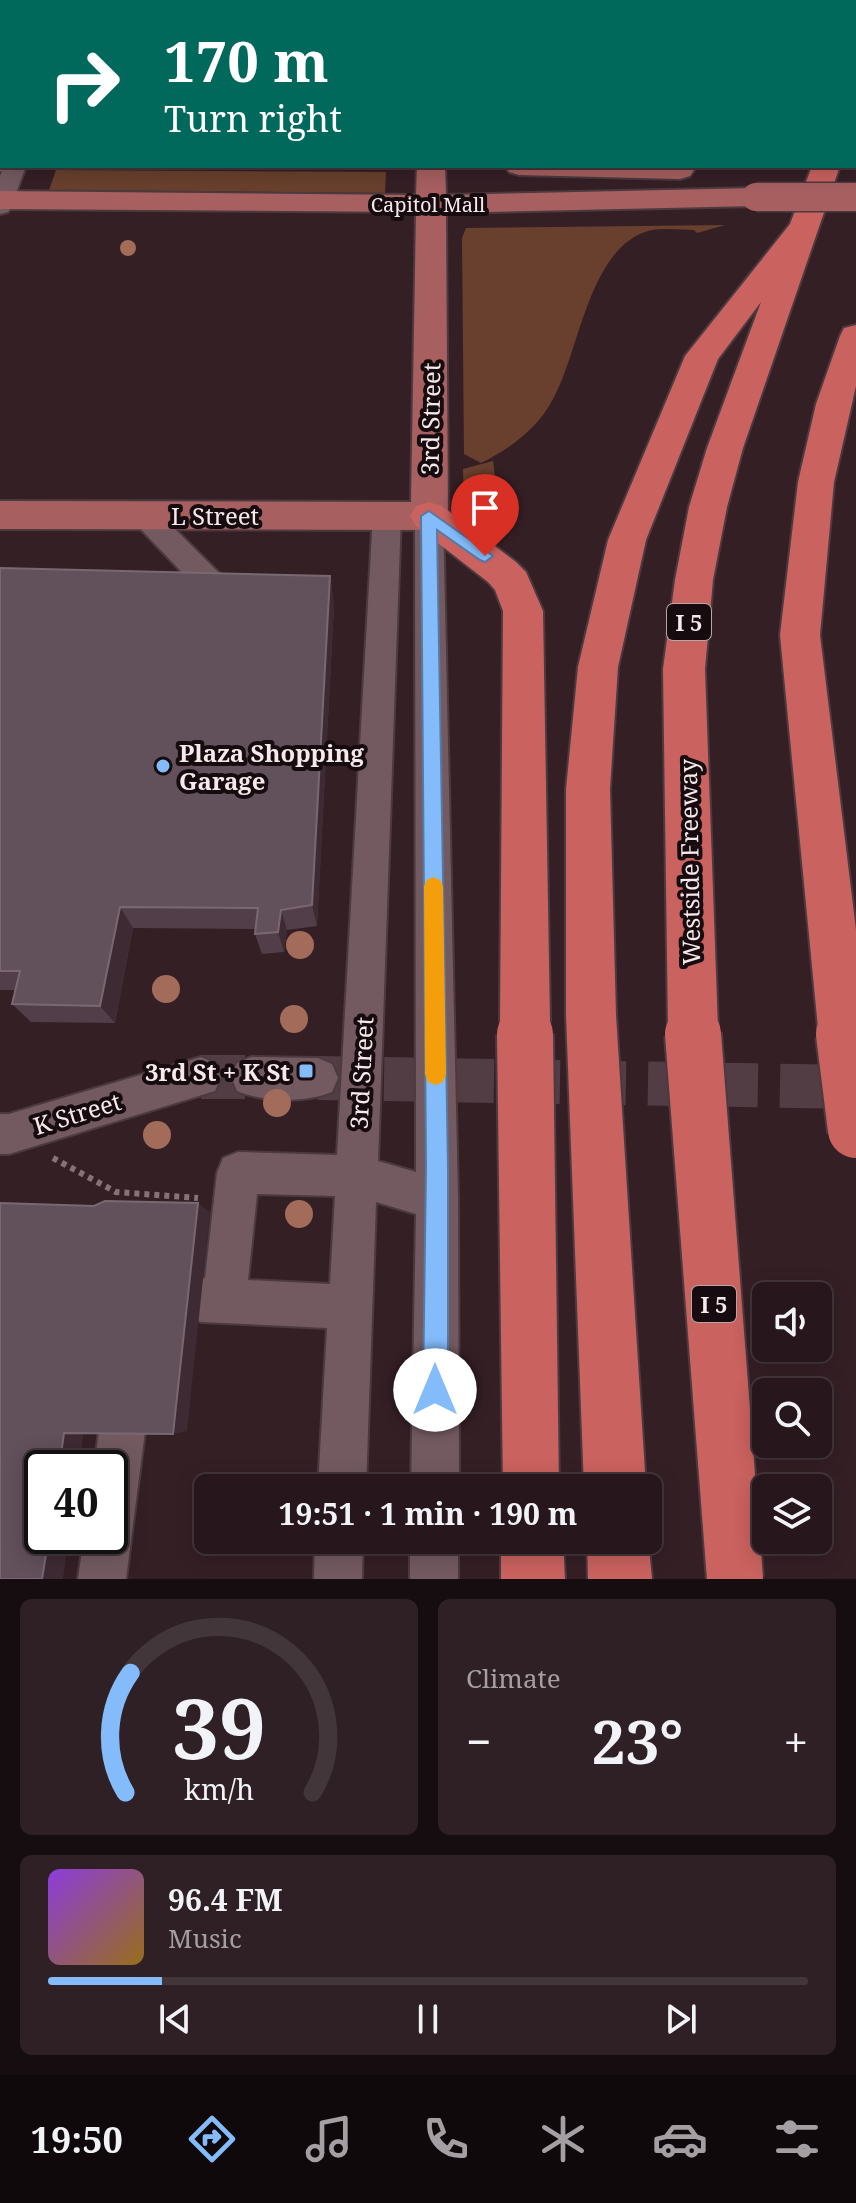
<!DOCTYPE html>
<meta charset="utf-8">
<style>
body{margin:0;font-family:"Noto Serif",serif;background:#2f2025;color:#f1f3f6;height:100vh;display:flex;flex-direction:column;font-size:30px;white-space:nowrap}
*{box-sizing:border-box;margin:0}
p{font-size:26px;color:#a49fa3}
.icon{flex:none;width:44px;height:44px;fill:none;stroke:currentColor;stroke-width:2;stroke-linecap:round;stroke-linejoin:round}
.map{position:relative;height:1579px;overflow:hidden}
.sheet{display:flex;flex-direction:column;gap:20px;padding:20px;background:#150d0f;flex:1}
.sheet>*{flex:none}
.top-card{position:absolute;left:0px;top:0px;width:856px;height:168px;box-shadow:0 4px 20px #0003,0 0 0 2px #43363b;background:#00695c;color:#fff;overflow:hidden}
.tools{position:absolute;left:752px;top:1282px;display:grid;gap:16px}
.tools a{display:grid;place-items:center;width:80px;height:80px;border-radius:12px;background:#27171c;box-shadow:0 4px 20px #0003,0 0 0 2px #43363b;font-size:40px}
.speed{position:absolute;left:24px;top:1450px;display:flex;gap:16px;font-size:40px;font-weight:700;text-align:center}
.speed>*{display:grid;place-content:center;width:104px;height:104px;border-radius:50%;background:#27171c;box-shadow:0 4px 20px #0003,0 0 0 2px #43363b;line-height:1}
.speed .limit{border:4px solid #111;border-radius:12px;background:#fff;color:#111}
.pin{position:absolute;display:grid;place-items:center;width:68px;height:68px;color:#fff;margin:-82px -34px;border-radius:50% 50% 50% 0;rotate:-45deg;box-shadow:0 0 8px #0007}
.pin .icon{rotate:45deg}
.me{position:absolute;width:88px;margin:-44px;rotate:0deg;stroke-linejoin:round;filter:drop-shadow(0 0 6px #0008)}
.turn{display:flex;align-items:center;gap:28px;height:168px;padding:0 32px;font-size:36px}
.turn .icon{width:104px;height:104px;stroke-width:2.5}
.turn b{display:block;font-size:56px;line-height:68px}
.big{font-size:60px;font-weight:700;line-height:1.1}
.sheet .card{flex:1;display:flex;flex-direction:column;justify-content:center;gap:12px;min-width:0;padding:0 28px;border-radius:12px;background:#2f2025}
.sheet .dial{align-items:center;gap:0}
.dial svg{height:208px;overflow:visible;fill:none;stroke:#43363b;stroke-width:7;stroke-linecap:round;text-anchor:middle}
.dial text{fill:#f1f3f6;stroke:none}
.song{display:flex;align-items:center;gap:24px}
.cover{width:96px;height:96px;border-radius:12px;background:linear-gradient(135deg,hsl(270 70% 55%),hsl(40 70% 35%))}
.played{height:8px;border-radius:4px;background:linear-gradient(90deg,#84bcfb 15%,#43363b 15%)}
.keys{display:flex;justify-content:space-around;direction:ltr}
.heat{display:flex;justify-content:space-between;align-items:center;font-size:44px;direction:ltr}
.sheet .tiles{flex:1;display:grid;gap:20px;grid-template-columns:1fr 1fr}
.card:last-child{grid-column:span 2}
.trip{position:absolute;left:194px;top:1474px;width:468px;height:80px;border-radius:12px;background:#27171c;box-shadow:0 4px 20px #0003,0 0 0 2px #43363b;font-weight:700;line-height:80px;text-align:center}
.menu{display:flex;height:128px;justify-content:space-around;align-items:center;background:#10090b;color:#a49fa3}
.menu .icon{width:56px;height:56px}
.menu .selected{color:#84bcfb}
.menu b{font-size:36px;color:#f1f3f6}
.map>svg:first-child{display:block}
.green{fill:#69402d}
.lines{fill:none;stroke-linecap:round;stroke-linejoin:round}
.minor-tunnel{stroke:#513d43;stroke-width:44;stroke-dasharray:44 22;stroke-linecap:butt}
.minor-casing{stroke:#4b3a3f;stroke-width:4}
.major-casing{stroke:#4b3a3f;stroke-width:4}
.highway-casing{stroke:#4b3a3f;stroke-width:4}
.path{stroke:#867378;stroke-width:6;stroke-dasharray:5 5;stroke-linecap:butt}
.minor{fill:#735a61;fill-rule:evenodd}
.major{fill:#a75f60;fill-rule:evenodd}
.highway{fill:#ca625f;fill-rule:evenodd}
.major-bridge-casing{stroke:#4b3a3f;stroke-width:31;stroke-linecap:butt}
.highway-bridge-far1-casing{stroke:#4b3a3f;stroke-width:48;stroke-linecap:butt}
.highway-bridge-casing{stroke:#4b3a3f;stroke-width:60;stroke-linecap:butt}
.major-bridge{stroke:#a75f60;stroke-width:28}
.highway-bridge-far1{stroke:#ca625f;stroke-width:44}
.highway-bridge{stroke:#ca625f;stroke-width:56}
.tree{fill:#a36b59}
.wall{fill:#513e49}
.shaded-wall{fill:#3e2a33}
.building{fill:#62505b;stroke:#7a6871;stroke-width:2}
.route{fill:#84bcfb;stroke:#567aa3;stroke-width:2}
.slow{fill:#f59e0b}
.poi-dot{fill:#84bcfb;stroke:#160c0f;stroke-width:3}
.labels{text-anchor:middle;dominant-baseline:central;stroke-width:8;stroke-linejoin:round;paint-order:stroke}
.far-street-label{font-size:20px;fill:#f7e8eb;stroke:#160c0f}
.shield{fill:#160c0f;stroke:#b4a6a9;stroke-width:2}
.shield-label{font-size:22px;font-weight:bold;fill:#f7e8eb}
.street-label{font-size:24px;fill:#f7e8eb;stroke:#160c0f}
.poi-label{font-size:24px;font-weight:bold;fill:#f7e8eb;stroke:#160c0f;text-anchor:start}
</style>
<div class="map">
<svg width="856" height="1579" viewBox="0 0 856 1579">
<rect width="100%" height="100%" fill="#341f25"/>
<!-- green -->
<path class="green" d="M56,170L386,172L385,193L49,190Z
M725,225L697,233L694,230C680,230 658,227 645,232C588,252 579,353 553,399C538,428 510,449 481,463L464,454L462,238L466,228Z
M493,461L495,476L502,484L474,518L464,512L463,469Z"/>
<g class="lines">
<!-- minor-tunnel -->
<path class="minor-tunnel" d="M201,1077H251
M318,1078L856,1087"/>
<defs>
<path id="minor" d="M67,0H87L66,2Z
M515,0H536L538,2H517Z
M4,166H26L11,207L8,212L0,214V176Z
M144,504L154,508L241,595L245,603L241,611L230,615L219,611L134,522L130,515L134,508Z
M387,504L397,508L401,515L378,1161L416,1172L415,516L419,509L429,505L439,509L443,516L458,1199L459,1488H411L416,1214L376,1202L366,1488H318L327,1328L201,1322L186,1315L179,1300L186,1285L205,1278L217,1173L223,1158L238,1152L337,1155L373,515L377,508ZM257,1194L335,1196L330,1284L248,1280Z
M201,1057L215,1063L221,1077L215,1091L9,1154H0V1114H9Z
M251,1057L318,1058L332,1064L338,1078L332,1092C306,1103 263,1102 237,1091L231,1077L237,1063Z
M122,1408L138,1415L145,1431L126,1579H78L84,1536H110V1468H94L99,1431L106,1415Z
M315,1540H363L362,1579H314Z
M410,1540H458V1579H410Z"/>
<path id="major" d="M422,0H446V2H422Z
M0,153L2,166H14L12,168L0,171Z
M417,166H445L446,195L756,188L766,191L771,197L766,203L756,206L446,213L448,516L442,526L429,530L0,529V501L411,502L416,212L0,209V191L416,195Z
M505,166H692L694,170L690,176L680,179L519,175L509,172Z"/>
<path id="highway" d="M839,0H856V8L854,2Z
M854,83H856L854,104Z
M812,166H840L743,448L727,507L713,580L705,669L718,1029L711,1046L693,1053L675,1046L668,1029L663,669L675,580L689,507L707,448L761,302L718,359L646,540L618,667L610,789L616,1015L646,1488H584L566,1015V789L578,667L608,540L685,356L790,224Z
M856,325V386L834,482L820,635L856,930V1089L852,1090L834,1083L818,1028L780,635L798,482L816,404L840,336L844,328Z
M429,502L442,506L516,562L526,572L543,611L550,1021L543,1038L525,1045L507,1038L500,1021L503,611L495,590L488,582L416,526L410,516L416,506Z
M648,1537L652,1579H588L587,1540H648Z
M501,1540H563L565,1579H501Z"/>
</defs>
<!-- minor casing -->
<use href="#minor" class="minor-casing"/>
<!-- major casing -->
<use href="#major" class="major-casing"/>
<!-- highway casing -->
<use href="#highway" class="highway-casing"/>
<!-- path -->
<path class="path" d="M53,1158L116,1192L198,1198"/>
<!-- minor -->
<use href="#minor" class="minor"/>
<!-- major -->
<use href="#major" class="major"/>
<!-- highway -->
<use href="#highway" class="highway"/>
<defs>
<path id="major-bridge" d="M756,197H856"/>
<path id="highway-bridge-far1" d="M525,1021V1036
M843,1028L844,1036
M693,1029L694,1036"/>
<path id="highway-bridge" d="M525,1034L531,1488
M693,1034L735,1579
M844,1034L856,1130"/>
</defs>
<!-- major-bridge casing -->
<use href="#major-bridge" class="major-bridge-casing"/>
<!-- highway-bridge-far1 casing -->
<use href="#highway-bridge-far1" class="highway-bridge-far1-casing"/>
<!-- highway-bridge casing -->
<use href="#highway-bridge" class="highway-bridge-casing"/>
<!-- major-bridge -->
<use href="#major-bridge" class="major-bridge"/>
<!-- highway-bridge-far1 -->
<use href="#highway-bridge-far1" class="highway-bridge-far1"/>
<!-- highway-bridge -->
<use href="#highway-bridge" class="highway-bridge"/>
</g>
<!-- trees -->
<g class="tree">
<circle cx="128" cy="248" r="8"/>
<circle cx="300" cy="945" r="14"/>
<circle cx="166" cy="989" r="14"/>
<circle cx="294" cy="1019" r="14"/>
<circle cx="277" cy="1103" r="14"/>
<circle cx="157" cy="1135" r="14"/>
<circle cx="299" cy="1214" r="14"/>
</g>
<!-- wall -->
<path class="wall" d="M0,568L330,576L334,605L317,926L287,930L284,952L262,954L255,934V929L133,928L115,1023L31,1022L12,1004L15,990H0Z"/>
<!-- shaded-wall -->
<path class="shaded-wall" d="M14,0H37L36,2H13Z
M2,28V85L0,90V32Z
M330,576L334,605L317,926L312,905Z
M120,907L133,928L115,1023L100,1006Z
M281,910L287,930L284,952L278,932Z
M198,1203L210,1212L187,1431L173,1434Z
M84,1430L79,1468H59L64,1433Z
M49,1536H69L63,1579H42Z"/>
<!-- building -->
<path class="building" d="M0,0H14L13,2H2V28L0,32Z
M100,0H393V2H99Z
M0,568L330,576L312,905L281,910L278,932L255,934L258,908L120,907L100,1006L12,1004L20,971H0Z
M105,1201L198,1203L173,1434L64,1433L59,1468H42V1536H49L42,1579H0V1203L94,1206Z"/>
<!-- route -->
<path class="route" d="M429,511L493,556L485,562L480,560L437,530L448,1167V1390L444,1399L435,1402L427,1399L423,1390L426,1167L421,516Z"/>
<!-- slow -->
<path class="slow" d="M433,877L440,880L443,886L446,1074L443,1082L436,1085L428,1082L425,1074L424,886L427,880Z"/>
<!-- markers -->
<g class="poi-dot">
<circle cx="163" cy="766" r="8"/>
<rect x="298" y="1063" width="16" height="16" rx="4"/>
</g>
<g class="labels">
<!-- far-street labels -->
<g class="far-street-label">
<text x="428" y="204">Capitol Mall</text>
</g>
<!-- shield labels -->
<g class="shield">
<rect x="667" y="604" width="44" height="36" rx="6"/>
<rect x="692" y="1286" width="44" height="36" rx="6"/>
</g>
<g class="shield-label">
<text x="689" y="622">I 5</text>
<text x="714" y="1304">I 5</text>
</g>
<!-- street labels -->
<g class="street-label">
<text transform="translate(430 419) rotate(-89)">3rd Street</text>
<text x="215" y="515">L Street</text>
<text transform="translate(689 862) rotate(-91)">Westside Freeway</text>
<text transform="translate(361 1073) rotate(-87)">3rd Street</text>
<text transform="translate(77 1113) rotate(-17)">K Street</text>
</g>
<!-- poi labels -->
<g class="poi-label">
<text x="179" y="752">Plaza Shopping<tspan x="179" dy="28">Garage</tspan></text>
<text x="290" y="1071" text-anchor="end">3rd St + K St</text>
</g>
</g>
</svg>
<div class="tools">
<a><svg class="icon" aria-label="sound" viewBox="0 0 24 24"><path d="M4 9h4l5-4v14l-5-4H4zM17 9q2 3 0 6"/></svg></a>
<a><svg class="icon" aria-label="search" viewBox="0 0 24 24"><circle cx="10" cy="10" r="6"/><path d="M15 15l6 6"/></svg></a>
<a><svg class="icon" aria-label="layers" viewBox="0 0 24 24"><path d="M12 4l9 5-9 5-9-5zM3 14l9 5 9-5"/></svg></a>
</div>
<div class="speed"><div class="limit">40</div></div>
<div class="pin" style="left:485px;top:556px;background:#d93025"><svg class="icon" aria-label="arrive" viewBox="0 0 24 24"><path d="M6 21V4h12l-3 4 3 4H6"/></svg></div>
<svg class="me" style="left:435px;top:1390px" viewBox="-20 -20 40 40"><circle r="19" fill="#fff"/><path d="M0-13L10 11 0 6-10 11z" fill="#84bcfb"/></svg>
<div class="trip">19:51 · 1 min · 190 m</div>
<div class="top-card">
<div class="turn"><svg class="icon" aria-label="right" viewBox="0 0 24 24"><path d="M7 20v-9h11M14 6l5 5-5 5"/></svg><div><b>170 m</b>Turn right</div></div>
</div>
</div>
<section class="sheet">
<div class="tiles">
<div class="card dial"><svg viewBox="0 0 100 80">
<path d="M14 69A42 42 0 1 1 86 69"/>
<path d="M14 69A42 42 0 0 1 16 23" stroke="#84bcfb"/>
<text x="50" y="56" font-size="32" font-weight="700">39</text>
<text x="50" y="72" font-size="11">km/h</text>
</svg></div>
<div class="card"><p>Climate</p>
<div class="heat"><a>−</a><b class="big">23°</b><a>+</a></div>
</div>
<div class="card">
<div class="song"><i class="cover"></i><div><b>96.4 FM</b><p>Music</p></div></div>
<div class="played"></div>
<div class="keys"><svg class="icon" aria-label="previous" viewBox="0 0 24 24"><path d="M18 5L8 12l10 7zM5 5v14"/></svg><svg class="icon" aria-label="pause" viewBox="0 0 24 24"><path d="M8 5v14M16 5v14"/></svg><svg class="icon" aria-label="next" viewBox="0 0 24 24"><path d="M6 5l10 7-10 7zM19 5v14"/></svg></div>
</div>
</div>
</section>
<nav class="menu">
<b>19:50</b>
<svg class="icon selected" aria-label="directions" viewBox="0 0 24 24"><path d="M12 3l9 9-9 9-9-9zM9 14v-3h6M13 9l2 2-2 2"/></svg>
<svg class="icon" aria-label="music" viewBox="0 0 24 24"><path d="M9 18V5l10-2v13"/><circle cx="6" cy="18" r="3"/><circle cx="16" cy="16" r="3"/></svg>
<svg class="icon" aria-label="phone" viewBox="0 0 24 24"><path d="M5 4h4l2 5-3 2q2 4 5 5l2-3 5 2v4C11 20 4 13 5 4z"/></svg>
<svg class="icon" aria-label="climate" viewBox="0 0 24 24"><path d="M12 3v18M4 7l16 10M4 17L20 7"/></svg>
<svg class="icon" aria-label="car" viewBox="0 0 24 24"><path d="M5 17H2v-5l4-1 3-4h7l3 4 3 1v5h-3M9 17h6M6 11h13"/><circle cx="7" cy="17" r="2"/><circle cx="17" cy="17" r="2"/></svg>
<svg class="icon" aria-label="filters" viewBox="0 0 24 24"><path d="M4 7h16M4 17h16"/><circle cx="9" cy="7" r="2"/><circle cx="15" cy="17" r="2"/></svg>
</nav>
